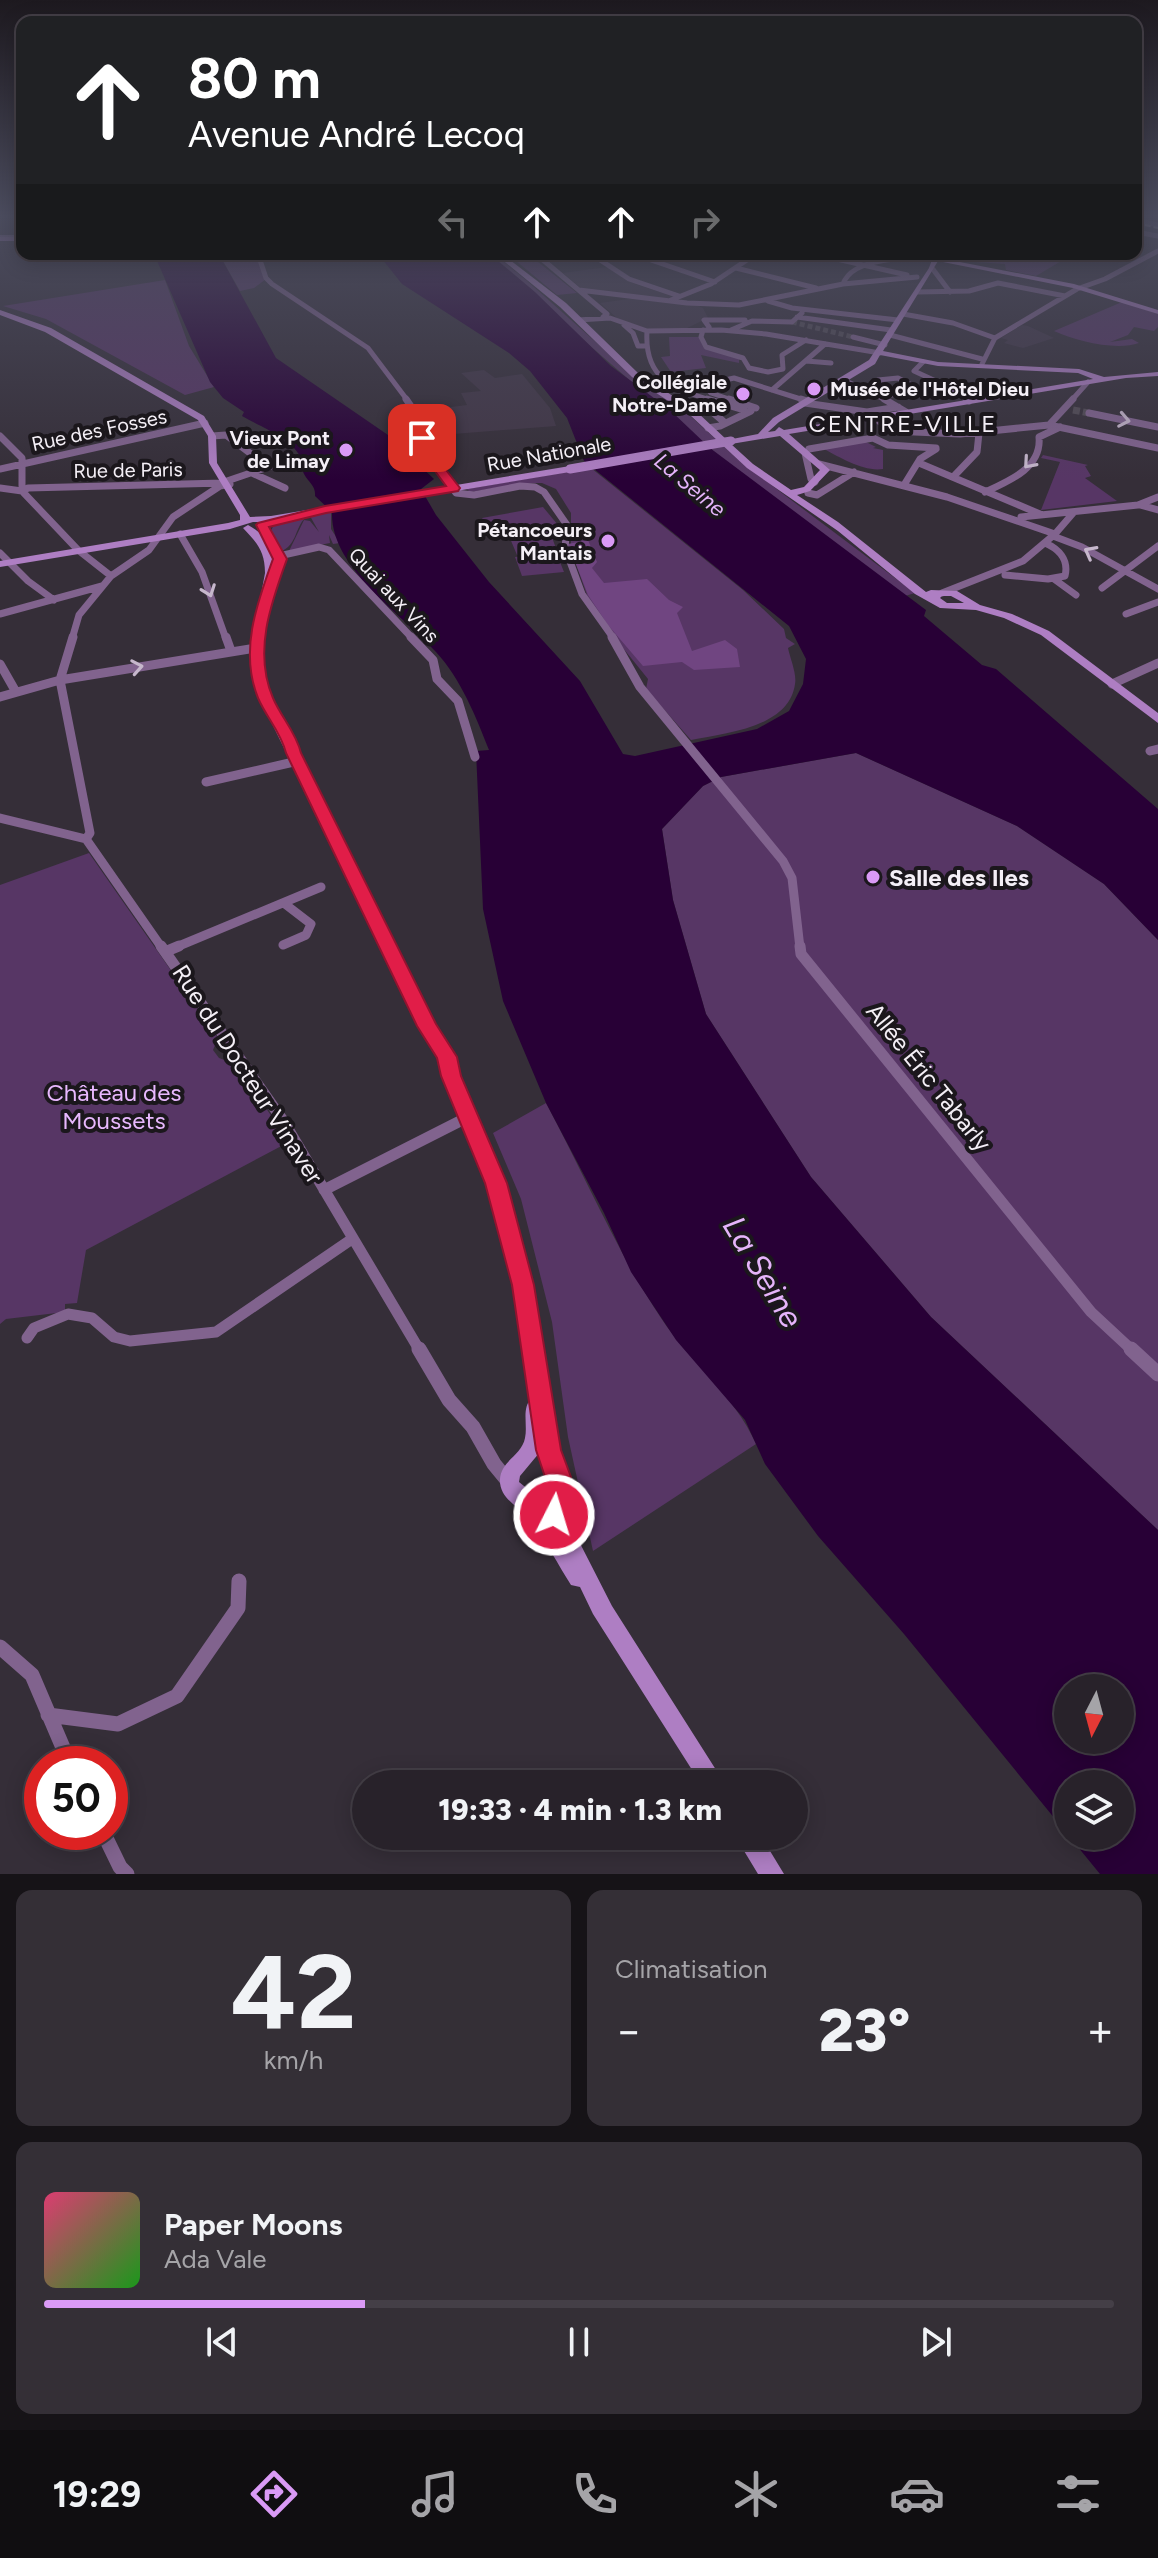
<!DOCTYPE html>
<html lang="fr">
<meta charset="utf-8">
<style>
body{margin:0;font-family:Figtree,sans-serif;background:#342f36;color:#f1f3f6;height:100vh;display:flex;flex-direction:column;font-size:30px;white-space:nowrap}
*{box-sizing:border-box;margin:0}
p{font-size:26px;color:#a5a4a8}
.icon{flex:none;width:44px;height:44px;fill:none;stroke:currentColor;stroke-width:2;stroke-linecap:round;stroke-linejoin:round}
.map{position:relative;height:1874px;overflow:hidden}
.drawer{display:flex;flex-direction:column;gap:16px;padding:16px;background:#161317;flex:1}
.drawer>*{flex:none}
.banner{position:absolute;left:16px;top:16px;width:1126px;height:244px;border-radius:16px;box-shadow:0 4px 20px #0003,0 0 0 2px #443f47;background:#202124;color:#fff;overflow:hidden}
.needle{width:52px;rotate:186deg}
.fabs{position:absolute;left:1054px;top:1674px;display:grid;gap:16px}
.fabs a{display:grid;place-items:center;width:80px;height:80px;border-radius:50%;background:#28222a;box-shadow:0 4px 20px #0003,0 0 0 2px #443f47;font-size:40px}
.speed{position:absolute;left:24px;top:1746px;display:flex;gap:16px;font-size:40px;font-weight:700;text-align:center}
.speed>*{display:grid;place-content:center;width:104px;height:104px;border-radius:50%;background:#28222a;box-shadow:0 4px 20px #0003,0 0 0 2px #443f47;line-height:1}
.speed .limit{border:12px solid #d22;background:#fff;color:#111}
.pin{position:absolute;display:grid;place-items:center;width:68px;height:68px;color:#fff;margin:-34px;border-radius:16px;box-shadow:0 4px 12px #0006}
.me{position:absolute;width:88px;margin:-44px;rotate:5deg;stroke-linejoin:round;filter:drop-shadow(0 0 6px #0008)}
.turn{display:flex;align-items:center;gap:28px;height:168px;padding:0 40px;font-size:36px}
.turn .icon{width:104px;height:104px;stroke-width:2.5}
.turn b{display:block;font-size:56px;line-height:68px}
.lanes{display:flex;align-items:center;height:76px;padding:0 40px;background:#0003;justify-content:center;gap:40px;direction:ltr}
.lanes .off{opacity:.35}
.big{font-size:60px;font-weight:800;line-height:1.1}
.drawer .tile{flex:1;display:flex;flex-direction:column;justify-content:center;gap:12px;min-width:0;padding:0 28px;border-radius:16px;background:#342f36}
.drawer .dial{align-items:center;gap:0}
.dial b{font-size:104px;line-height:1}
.song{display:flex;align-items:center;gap:24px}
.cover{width:96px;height:96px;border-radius:12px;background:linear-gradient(135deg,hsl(340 70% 55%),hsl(120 70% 35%))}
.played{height:8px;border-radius:4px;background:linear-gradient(90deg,#da9af6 30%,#443f47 30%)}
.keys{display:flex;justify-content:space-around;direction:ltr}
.heat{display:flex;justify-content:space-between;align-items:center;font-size:44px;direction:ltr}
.drawer .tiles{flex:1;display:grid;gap:16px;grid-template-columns:1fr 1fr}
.tile:last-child{grid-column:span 2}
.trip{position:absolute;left:352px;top:1770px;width:456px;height:80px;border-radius:40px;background:#28222a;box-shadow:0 4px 20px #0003,0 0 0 2px #443f47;font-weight:800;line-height:80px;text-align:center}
.tab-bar{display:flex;height:128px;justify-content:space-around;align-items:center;background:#100e11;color:#a5a4a8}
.tab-bar .icon{width:56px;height:56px}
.tab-bar .on{color:#da9af6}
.tab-bar b{font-size:36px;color:#f1f3f6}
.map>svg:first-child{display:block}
.built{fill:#413646}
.green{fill:#573665}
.forest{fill:#704581}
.water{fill:#280036;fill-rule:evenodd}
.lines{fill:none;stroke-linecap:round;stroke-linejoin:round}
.street-tunnel-far1{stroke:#524b54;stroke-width:5;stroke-dasharray:5 3;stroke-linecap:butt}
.street-tunnel{stroke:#524b54;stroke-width:7;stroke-dasharray:7 3;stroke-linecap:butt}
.street-far4{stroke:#81638e;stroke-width:5}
.street-far3{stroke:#81638e;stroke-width:7}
.street-far2{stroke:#81638e;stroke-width:9}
.street-far1{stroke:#81638e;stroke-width:11}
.street{stroke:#81638e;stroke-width:15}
.secondary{fill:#ae7ec3;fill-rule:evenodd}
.primary{fill:#d192eb;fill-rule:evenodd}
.rail{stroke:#d0cad2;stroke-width:2;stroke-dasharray:6 3;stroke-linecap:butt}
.secondary-bridge{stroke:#ae7ec3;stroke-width:9}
.oneway{stroke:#c6b7cc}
.route{fill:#e11d48;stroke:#92132f;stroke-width:2}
.poi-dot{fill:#da9af6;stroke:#1b171c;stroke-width:3}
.labels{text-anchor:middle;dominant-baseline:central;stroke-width:8;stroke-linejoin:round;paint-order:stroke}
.far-poi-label{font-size:20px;font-weight:bold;fill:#f4eff6;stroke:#1b171c;text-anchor:end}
.far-street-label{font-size:20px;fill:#f4eff6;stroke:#1b171c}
.far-water-label{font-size:22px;font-style:italic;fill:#e5b4fa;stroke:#1b171c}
.far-quarter-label{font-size:24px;letter-spacing:2px;fill:#f4eff6;stroke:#1b171c}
.poi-label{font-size:24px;font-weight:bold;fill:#f4eff6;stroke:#1b171c;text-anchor:start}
.street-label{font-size:24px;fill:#f4eff6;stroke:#1b171c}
.park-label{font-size:24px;fill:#e8b8fe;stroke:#1b171c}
.near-water-label{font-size:32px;font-style:italic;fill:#e5b4fa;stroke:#1b171c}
</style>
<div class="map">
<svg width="1158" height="1874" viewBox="0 0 1158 1874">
<rect width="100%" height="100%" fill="#352e38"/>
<!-- built -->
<path class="built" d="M607,267L635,284L675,297L668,299L626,296L581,288L563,273Z
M636,298L696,305L703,308L708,318L685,329L649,330L618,319L600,303Z
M1022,325L1028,326L1054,338L1023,348L1004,343L1008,340L1001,338Z
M484,370L495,378L522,374L550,408L556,426L441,435L430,431L419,411L467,405L461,393L481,391L461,373Z"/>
<!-- green -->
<path class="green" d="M219,254H255L266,279L254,288L240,291Z
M484,254H494L526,280L643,384L688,414L742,463L915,593L905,596L716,455Z
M954,254H1073L1036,276L1006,270L1005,264L961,261L962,257Z
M533,258L577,293L557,295L515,260Z
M165,280L189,346L214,387L185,395L46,319L3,306Z
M1122,302L1158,314V327L1154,331L1134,327L1128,335L1110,342L1132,339L1139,343C1116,351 1076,341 1054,331Z
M669,337H699L704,348L739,358V363L701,355L706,368L671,372L661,357L670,356Z
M866,442L876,447L873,448L883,450V469C864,472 841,458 824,449Z
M1043,455L1088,465L1085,466L1091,476L1085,478L1117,501L1041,510L1060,462L1041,458Z
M591,468L743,590L784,629L786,638L795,644L788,648C790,658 797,674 795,684C789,728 725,733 691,740L646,689L648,679L606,627L587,595L571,550V513L556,489L542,483H526L470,492L467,489Z
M543,507L558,525L495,536L482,518Z
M331,511V529L340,543L333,544L329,535L330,543L289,551L304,520L310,521L319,532L310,516Z
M303,517L305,518C295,528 297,544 282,551L271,531L274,524Z
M550,532L557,551L517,555L509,536Z
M556,552L564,572L522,576L515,557Z
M856,753L1017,826L1104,884L1158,940V1530L931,1317L811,1177L706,1014L673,900L662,829L703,786L721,777Z
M89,853L218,1038L213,1050L219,1058L236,1064L289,1142L86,1250L77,1303L65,1304V1312L6,1319L0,1324V885Z
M546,1103C584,1174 616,1250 661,1318C690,1362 735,1396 756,1444L593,1551L568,1437L552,1322L521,1199L493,1133Z"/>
<!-- forest -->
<path class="forest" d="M588,540L597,562L592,568L604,583L647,579L669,600L683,607L677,613L692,651L725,640L737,649L740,667L694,670L682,662L643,666L608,625L588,595L568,544Z"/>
<!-- water -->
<path class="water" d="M154,254H219L276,358L388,435L434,479L421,489L436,515L489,582L580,681L623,754L635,756L757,729L789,711L803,684L806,659L789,626L584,461L567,418L530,371L509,353L402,284L378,254L491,255L535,292L611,366L670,410L710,448L926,610L924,616L982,665L996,669L1158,809V940L1104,884L1017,826L856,753L721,777L703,786L662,829L673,900L706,1014L811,1177L931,1317L1158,1530V1874H1100L904,1634L818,1536L765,1464L745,1420L676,1340L631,1272L604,1213L546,1103L503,1001L483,909L476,751L489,750C476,717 461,679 436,652C402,614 330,568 332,512L315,496C316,486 309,483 304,474C301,468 303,462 300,456C289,437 261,427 242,416L244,412L223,398L210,382ZM1068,1688H1120V1740H1068ZM1068,1784H1120V1836H1068Z"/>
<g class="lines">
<!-- street-tunnel-far1 -->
<path class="street-tunnel-far1" d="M792,322L853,337"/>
<!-- street-tunnel -->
<path class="street-tunnel" d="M1073,410L1089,413"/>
<!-- street-far4 -->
<path class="street-far4" d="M1136,220L1158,225
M1136,232L1158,236
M258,254L266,278L272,284L368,348L408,401
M536,254L607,314L603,317
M591,254L629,279L679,296
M728,254L749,259
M815,254L907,275
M651,260L715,282
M736,268L816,288
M932,268L950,292
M843,284C853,256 909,258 936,259
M579,290L687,303L739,305L843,284L917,277
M917,292L969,291L998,283L1065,296
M671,300L711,284L756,254
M768,301L792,308L898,320
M903,314L953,323L995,338
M797,317L891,330
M578,320L610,318L647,331L721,330L766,334L880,353
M624,325L633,333L638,346H645
M709,327L704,320H745
M703,330L701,337L706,347L743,358L749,368
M731,330L752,321L792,322L802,313
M647,331C644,379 673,389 714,401
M890,335L982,359
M853,337L885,345
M995,338L1077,289L1105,279L1158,251
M806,361L831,363
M923,362L914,371L951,388L969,401
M982,364L995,338
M749,368L768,372L783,369L782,355L806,340
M844,380L888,401
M772,390L825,344
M871,391L887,387L878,380L898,378L925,392L880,396
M735,401L711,393L704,385L734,378L807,401
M1071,401L1088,382"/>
<!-- street-far3 -->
<path class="street-far3" d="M406,399L432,437
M707,399L744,410
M729,399L756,408
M801,399L807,401
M884,399L906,412
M966,399L969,401
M718,403L709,409L724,422
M805,403L867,412L892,431L960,434L1049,425L1158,448
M867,412L898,407
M1089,413L1158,427
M1049,425L1073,399
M708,428L720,426L751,411
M0,436L22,458V486
M212,436L226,435L259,460
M422,438L421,444L456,493L474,495L520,486L535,487L544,492L567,525L565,548L582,594L614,639
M809,449L873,438L888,445L936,448
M805,453L811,479L815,482
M919,463L1040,514
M819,464L947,497L1055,534
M0,469L205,423
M252,473L285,488
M955,475L977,452L979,433
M224,482L283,462
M904,485L920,459L936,449
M0,488L22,491L28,488L223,483
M22,491L78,550L111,576
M985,492C1009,481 1042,468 1039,437L1060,427
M808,493L817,495L854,472
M1140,505L1158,510
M1021,517L1138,505L1158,497
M180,534L202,572L226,639
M1053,536L1082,547L1158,589
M0,553L28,581L54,600
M270,558L319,547L329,550L413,639
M1005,575L1048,579L1065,576C1069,560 1059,549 1045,543
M1054,579L1076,595
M1102,588L1158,546
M942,593L1023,561L1055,534L1074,512
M0,614L102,586
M1126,614L1158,602
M72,639L79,615L111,576L149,550L173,517L220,486L230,484"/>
<!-- street-far2 -->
<path class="street-far2" d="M73,637L60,680L90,833L86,839
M226,637L231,651
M411,637L433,660L437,679L458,701L475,757
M612,637L640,687L783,861L792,878L800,948
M0,664L16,692
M1112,684L1158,663
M0,697L60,680L256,648
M1150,751L1158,749
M206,782L298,761
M0,818L86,839
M86,839L162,948
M283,945L306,935L311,924L285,904
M174,948L321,887"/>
<!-- street-far1 -->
<path class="street-far1" d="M161,946L284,1122L420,1351
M800,946L801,954L1091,1312L1133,1351
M167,951L179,946
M324,1190L470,1116
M27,1338L34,1328L68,1314L92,1318L114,1337L130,1341L216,1332L352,1239"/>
<!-- street -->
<path class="street" d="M419,1349L449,1400L473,1427L494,1464L508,1481
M1131,1349L1158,1374
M0,1647L32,1675L70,1764
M48,1715L118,1724L177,1696L238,1608L239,1581
M103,1832L120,1867L127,1874"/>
<!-- secondary -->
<path class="secondary" d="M0,235H22V239H0Z
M495,254H502L566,303L638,373L697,412L727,440L758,434L773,418L869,360L929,268L934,254H940L939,258L1074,284L1158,310V314L1073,288L938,261L883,351L938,362L1079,369L1104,377L1158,372V376L1126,378L789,434L830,470L810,491L797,495L838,522L926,592L931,590L957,591L980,605L1012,614L1049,631L1158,713V723L1041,635L1004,618L976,610L940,608L915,594L838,531L747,468L691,416L632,377L560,307ZM880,355L938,366L1078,373L1093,379L784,430L779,427L775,431L768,432L779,422L875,364ZM780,436L820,470L804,487L791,490L753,464L731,444ZM942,596H951L964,603H947L940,598Z
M0,310L51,328L204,416L216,436L217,463L250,517L271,516L570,466L575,469L570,472L271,522H253L230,529L0,567V561L228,523L240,520V515L209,463L208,436L198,420L45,332L0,315Z
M248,525C267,535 275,551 275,573C268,619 257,649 271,697L433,1024L448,1048L483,1129L513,1218L535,1308L558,1447L566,1472L563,1510L612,1606L725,1784H701L593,1614L580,1587L571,1585C557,1563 544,1537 527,1517C517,1505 499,1498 500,1479C501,1461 522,1455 525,1438C528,1425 521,1407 532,1398C516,1292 494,1190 451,1092C441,1069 433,1047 420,1026L259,697C246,649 257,619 265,573C265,551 257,543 243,528ZM540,1452L547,1480L543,1506L534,1494L519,1482L520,1476Z
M735,1836H761L784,1874H758Z"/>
<!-- primary -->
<path class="primary" d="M0,237H22V241H0Z"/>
<!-- rail -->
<path class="rail" d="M1136,223L1158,228"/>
<!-- secondary-bridge -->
<path class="secondary-bridge" d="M570,469L731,441"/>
</g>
<!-- one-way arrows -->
<defs><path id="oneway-chevron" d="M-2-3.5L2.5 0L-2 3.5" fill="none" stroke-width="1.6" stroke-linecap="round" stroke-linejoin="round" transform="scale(2)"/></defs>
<g class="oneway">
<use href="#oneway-chevron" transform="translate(1124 420) rotate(11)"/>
<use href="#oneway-chevron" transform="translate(1029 463) rotate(131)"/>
<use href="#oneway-chevron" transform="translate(1090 552) rotate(-152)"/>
<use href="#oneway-chevron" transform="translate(209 591) rotate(70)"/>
<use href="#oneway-chevron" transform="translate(137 667) rotate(-10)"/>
</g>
<!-- sky -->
<linearGradient id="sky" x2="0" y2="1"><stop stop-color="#1d191f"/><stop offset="0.45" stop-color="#4b4c5e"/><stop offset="1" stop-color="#4b4c5e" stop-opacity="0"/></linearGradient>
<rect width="1158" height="480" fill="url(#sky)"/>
<!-- route -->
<path class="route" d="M418,435H426V444L460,488L458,491L326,513L269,527L287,559C271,603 253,652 273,698C281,717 296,732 301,753L436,1024L457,1057L461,1076L507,1183L534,1285L561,1450L571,1477L565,1501L567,1515L564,1524L554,1527L545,1524L539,1501L545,1477L536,1450L512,1285L485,1183L441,1076L437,1058L417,1026L286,753C281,732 266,717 258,698C239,651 257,603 273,559L256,525L258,523L325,506L446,486L415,444Z"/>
<!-- markers -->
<g class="poi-dot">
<circle cx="814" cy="389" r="8"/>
<circle cx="743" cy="394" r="8"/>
<circle cx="346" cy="450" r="8"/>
<circle cx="608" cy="541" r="8"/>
<circle cx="873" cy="877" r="8"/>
</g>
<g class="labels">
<!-- far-poi labels -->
<g class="far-poi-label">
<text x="727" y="382">Collégiale<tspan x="727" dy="23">Notre-Dame</tspan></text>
<text x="830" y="389" text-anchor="start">Musée de l'Hôtel Dieu</text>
<text x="330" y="438">Vieux Pont<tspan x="330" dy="23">de Limay</tspan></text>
<text x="592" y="530">Pétancoeurs<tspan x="592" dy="23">Mantais</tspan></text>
</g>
<!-- far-street labels -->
<g class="far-street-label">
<text transform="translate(99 430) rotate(-12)">Rue des Fosses</text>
<text transform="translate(549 454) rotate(-10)">Rue Nationale</text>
<text transform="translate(128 470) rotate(-1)">Rue de Paris</text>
<text transform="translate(394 595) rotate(47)">Quai aux Vins</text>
</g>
<!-- far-water labels -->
<g class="far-water-label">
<text transform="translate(690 485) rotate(40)">La Seine</text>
</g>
<!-- far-quarter labels -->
<g class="far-quarter-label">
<text x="903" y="423">CENTRE-VILLE</text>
</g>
<!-- poi labels -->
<g class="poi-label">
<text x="889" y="877">Salle des Iles</text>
</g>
<!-- street labels -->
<g class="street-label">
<text transform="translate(248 1074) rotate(57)">Rue du Docteur Vinaver</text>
<text transform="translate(929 1077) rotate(51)">Allée Éric Tabarly</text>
</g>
<!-- park labels -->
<g class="park-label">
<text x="114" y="1092">Château des<tspan x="114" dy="28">Moussets</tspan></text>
</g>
<!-- near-water labels -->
<g class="near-water-label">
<text transform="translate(763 1272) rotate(59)">La Seine</text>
</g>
</g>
</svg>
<div class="fabs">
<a><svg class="needle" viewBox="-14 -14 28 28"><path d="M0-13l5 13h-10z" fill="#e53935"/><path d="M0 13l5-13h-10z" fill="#a5a4a8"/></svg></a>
<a><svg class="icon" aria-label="layers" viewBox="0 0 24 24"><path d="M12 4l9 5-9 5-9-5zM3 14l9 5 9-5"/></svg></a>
</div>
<div class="speed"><div class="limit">50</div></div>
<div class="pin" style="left:422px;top:438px;background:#d93025"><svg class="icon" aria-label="arrive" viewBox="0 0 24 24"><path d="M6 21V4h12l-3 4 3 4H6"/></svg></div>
<svg class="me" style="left:554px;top:1515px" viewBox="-20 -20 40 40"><circle r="17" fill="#e11d48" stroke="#fff" stroke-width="3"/><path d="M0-11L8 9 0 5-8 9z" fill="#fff"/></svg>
<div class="trip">19:33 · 4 min · 1.3 km</div>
<div class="banner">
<div class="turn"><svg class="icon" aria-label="ahead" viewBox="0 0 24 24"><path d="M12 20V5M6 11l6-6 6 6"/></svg><div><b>80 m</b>Avenue André Lecoq</div></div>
<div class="lanes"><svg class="icon off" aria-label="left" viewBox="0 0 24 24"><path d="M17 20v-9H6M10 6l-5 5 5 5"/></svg><svg class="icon" aria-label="ahead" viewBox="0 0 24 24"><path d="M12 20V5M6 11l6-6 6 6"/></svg><svg class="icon" aria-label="ahead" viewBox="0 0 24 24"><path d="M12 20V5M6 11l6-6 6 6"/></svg><svg class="icon off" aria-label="right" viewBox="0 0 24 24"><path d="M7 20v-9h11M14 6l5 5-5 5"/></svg></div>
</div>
</div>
<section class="drawer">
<div class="tiles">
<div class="tile dial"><b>42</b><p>km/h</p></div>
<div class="tile"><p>Climatisation</p>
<div class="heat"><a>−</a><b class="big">23°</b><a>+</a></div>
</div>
<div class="tile">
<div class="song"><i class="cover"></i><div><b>Paper Moons</b><p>Ada Vale</p></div></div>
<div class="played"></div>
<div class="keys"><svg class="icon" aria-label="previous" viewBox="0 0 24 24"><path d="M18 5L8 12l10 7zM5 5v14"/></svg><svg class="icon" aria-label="pause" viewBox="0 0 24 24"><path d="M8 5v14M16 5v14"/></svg><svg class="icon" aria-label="next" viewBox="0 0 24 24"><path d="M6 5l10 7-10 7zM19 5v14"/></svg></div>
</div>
</div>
</section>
<nav class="tab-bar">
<b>19:29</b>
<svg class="icon on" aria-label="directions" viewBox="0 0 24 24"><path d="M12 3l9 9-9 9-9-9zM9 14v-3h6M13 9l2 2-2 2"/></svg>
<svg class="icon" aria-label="music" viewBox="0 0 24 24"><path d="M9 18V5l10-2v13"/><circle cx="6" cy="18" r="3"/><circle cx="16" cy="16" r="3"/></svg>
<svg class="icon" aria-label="phone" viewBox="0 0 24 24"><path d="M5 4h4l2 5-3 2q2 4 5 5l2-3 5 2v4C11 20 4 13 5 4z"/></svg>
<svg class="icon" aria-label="climate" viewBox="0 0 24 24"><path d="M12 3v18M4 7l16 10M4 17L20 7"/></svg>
<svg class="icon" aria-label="car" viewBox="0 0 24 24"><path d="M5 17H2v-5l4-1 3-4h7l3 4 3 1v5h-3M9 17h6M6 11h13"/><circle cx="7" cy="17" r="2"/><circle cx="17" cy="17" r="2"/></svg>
<svg class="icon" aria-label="filters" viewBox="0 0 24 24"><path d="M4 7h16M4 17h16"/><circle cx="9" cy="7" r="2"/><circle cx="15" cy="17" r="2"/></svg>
</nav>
